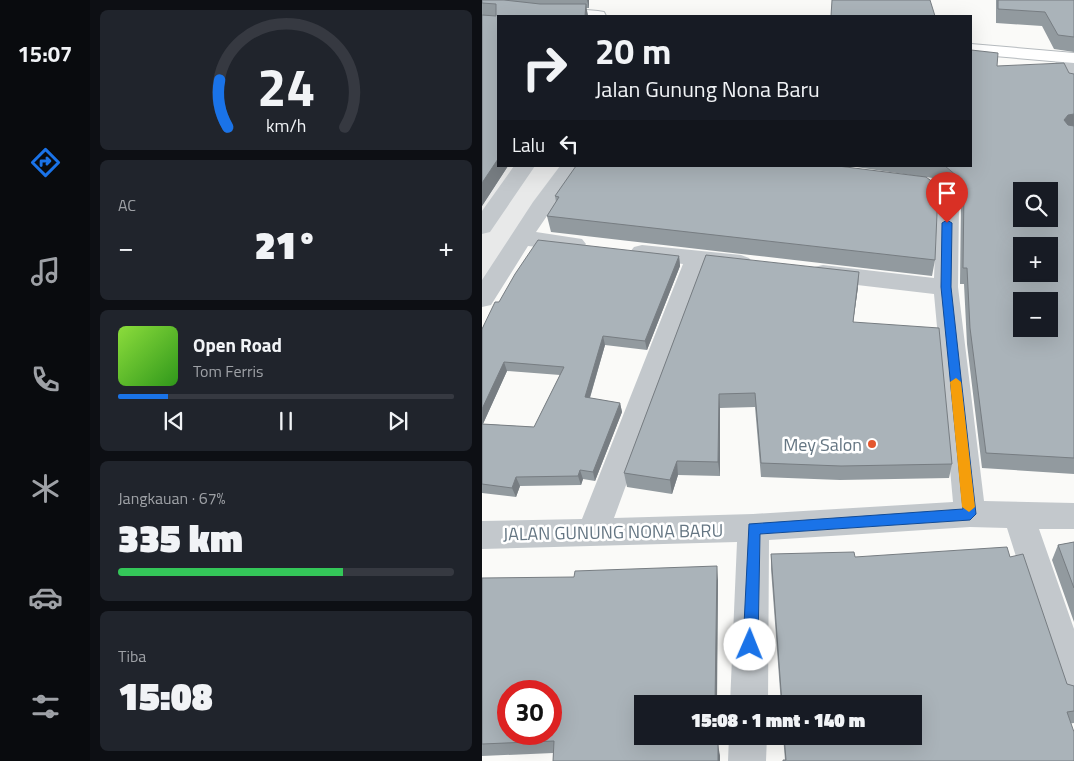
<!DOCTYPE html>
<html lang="id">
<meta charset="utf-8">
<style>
body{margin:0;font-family:"Titillium Web",sans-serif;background:#20242c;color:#f1f3f6;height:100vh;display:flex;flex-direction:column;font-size:19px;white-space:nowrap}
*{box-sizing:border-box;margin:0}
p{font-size:16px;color:#9ea1a6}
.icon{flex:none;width:28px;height:28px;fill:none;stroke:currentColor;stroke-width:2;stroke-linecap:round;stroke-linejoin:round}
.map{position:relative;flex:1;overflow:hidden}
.details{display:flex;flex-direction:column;gap:10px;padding:10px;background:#0d0f14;width:392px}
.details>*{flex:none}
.guide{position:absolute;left:15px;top:15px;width:475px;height:152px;border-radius:0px;box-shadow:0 5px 20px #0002;background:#171b24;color:#f1f3f6;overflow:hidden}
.controls{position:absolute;left:531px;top:182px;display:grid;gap:10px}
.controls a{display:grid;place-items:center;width:45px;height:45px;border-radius:0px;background:#171b24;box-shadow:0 5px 20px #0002;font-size:25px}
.speed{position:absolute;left:15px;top:680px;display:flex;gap:10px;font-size:25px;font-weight:700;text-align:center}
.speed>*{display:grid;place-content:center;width:65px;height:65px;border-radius:50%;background:#171b24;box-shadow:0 5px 20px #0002;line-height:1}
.speed .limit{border:8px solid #d22;background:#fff;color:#111}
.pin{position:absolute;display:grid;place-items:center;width:42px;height:42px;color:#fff;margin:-51px -21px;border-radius:50% 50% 50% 0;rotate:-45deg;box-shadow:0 0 5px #0007}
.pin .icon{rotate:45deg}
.me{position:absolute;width:55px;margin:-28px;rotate:1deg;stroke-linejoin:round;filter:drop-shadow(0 0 4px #0008)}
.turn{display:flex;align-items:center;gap:18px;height:105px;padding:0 15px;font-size:22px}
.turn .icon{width:65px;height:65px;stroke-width:2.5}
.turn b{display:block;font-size:35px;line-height:42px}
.then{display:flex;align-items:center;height:48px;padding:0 15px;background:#0003;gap:10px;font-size:19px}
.big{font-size:38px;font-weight:800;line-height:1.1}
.details .widget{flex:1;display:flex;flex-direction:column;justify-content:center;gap:8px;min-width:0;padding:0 18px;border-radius:8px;background:#20242c}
.details .dial{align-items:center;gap:0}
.dial svg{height:130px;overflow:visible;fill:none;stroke:#363941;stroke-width:7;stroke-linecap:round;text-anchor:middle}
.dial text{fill:#f1f3f6;stroke:none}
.song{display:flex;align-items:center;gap:15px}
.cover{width:60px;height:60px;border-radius:8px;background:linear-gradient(135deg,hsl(90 70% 55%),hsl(110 70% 35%))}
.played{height:5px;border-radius:2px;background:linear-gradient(90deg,#1a73e8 15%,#363941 15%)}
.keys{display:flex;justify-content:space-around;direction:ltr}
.heat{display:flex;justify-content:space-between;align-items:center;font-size:28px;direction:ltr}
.charge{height:8px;border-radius:4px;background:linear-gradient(90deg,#34c759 67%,#363941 0)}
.trip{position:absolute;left:152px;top:695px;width:288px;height:50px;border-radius:0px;background:#171b24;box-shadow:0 5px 20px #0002;font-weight:800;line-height:50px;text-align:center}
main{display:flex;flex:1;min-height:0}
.tabs{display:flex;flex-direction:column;width:90px;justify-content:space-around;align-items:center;background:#090b0e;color:#9ea1a6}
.tabs .icon{width:35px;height:35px}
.tabs .selected{color:#1a73e8}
.tabs b{font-size:22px;color:#f1f3f6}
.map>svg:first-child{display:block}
.built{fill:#e8e9e9}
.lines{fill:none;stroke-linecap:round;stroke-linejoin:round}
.major-casing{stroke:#b5babe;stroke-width:2}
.minor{fill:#c3c8cc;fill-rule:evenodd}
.major{fill:#fff;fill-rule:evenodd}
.wall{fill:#929a9f;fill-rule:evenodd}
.shaded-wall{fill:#777d82}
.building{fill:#aab3b9;stroke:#777d82;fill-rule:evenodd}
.route{fill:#1a73e8;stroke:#114b97}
.slow{fill:#f59e0b}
.poi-dot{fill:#e4572e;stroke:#fff;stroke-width:2}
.labels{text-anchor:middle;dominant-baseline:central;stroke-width:5;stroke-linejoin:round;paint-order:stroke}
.poi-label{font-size:18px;fill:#657683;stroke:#fff;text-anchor:end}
.street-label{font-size:18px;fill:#657683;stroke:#fff}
</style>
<main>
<nav class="tabs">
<b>15:07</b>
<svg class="icon selected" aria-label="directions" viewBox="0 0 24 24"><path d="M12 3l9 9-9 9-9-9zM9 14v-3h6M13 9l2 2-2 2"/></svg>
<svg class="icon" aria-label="music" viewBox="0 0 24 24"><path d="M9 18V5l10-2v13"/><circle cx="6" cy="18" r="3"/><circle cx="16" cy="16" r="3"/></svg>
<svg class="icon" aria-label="phone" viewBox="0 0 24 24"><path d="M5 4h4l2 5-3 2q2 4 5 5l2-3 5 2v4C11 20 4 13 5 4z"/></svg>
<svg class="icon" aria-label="climate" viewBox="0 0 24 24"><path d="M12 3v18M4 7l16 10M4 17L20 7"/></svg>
<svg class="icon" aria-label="car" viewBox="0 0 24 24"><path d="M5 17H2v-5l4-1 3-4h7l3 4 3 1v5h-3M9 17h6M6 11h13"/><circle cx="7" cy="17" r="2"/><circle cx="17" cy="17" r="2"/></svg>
<svg class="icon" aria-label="filters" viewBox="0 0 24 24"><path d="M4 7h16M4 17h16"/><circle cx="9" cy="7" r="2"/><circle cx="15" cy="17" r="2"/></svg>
</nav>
<section class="details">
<div class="widget dial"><svg viewBox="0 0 100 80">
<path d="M14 69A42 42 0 1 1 86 69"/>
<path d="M14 69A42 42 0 0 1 9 40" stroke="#1a73e8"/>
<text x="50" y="56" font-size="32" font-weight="700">24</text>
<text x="50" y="72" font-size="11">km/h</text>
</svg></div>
<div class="widget"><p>AC</p>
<div class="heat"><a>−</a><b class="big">21°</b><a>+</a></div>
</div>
<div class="widget">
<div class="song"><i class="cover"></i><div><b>Open Road</b><p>Tom Ferris</p></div></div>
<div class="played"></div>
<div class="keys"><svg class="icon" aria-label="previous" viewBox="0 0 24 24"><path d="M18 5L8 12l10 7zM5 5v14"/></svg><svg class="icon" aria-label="pause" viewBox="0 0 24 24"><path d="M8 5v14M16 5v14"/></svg><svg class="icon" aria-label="next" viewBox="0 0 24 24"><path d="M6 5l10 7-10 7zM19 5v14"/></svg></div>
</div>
<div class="widget"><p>Jangkauan · 67%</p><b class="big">335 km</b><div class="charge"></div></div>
<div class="widget"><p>Tiba</p><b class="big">15:08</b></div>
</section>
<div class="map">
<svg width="592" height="761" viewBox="0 0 592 761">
<rect width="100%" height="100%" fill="#fafaf8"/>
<!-- built -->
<path class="built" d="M0,13L16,16V166H80L0,287Z"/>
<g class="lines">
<defs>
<path id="major" d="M0,1L116,11L122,12L124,16H61L0,11Z
M489,44L592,53V63L489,54Z"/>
</defs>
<!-- major casing -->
<use href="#major" class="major-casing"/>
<!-- minor -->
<path class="minor" d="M580,52L586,53L592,62V88L585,87L571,57L574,53Z
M32,166H53L8,232L0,234V211Z
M78,166H99L54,232L100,239L104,244L100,249L92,251L46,246L9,305L0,307V280L51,202Z
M421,174L461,184L477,205L476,287L502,501L592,503V529H557L592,629V700L579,696L574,683L525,528L488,527L287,540L286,704H248L255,542L0,549V521L100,519L201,264L152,257L148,252L152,247L160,245L259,255L267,258L271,263L267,268L259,271L224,267L132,518L271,514L471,502L452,294L341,281L332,279L329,273L332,267L341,265L452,278L455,205C446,189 430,189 413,185L410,180L413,175Z
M247,736H285L284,761H246Z"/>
<!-- major -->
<use href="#major" class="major"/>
</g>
<!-- wall -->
<path class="wall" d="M0,0H107V8H104L106,16H16V166H26L0,206Z
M514,0H592V52L572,49L560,26L514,23Z
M515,66L592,74V474L500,468L485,344L482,284H478L479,205L472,192L457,179L444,177L453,260L450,276L69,232L65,216L74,202L73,196L442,177L367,166H489Z
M224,255L376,287L371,322L470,464L467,478L358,480L279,477L273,407L238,408V476L196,475L190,494L145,487L142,473Z
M197,256L198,266L165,350L123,345L108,398L138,403L140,412L113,481L101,479L99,485L38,486L34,497L0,493V329L17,302ZM25,371L78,375L52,427L1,424Z
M592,542V622L570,560L576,545Z
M289,554L373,557H528L585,684L592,686V723L303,760L301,736H431V704H299L289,569Z
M0,578L236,580L234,744L238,756V761H71V753L0,756Z"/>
<!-- shaded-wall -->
<path class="shaded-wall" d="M105,0H107V8Z
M104,4L106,16H103Z
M592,114V128L582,130V120L586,115Z
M16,159V166H26L0,206V183Z
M197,256L198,266L165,350L163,341Z
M377,272L376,287L369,337L371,322Z
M121,336L123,345L105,407L103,397Z
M22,362L25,371L0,426V409Z
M237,394L238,408V476L236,462Z
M138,403L140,412L113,481L111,472Z
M195,461L196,475L190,494L188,480Z
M98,470L101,479L99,485L96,476Z
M34,477L38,486L34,497L30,488Z
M235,566L236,580L235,704H233Z
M233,736H235L234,756L233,744Z
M236,744L238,756V761H236Z"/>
<!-- building -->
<path class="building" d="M0,0H22L58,4H104L103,16H16V159L0,183V15L14,16V4L0,3Z
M350,0H448L453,16H349Z
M516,0H592V37L576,35L563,12L516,9Z
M489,50L516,53L515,66L582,63L587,73L592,74V114L586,115L582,120L586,125L592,126V458L504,453L488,328L485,268H481L482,189L475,176L463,166H489ZM540,191H568V219H540ZM540,246H568V274H540ZM540,301H568V329H540Z
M94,166H356L444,177L452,183L456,190L453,260L65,216L77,197L73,196Z
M56,240L197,256L163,341L121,336L103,397L138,403L111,472L98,470L96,476L34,477L30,488L0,484V424L52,427L82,367L22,362L0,409V329L13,302H17L33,274Z
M224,255L377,272L371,322L457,328L470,464L359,466L279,463L273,393L237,394L236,462L195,461L188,480L142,473Z
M592,542V588L576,545Z
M525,547L528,557L541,554L585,684L592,686V711L585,712L592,732V761H301V760H304L302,736H431V704H300L289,554L372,552L373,557Z
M235,566L233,704H161V736H233V744H236V761H71L72,741L0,744V578L92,577L93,571ZM26,691H69V734H26Z"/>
<!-- route -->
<path class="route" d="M465,220L470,223L469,287L494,514L488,520L278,534L276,645L273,650L268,652L263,650L261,645L267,524L481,509L459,287L460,223Z"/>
<!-- slow -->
<path class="slow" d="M474,378L479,382L493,507L487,512L480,507L468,382Z"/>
<!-- markers -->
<circle class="poi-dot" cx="390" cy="444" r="5"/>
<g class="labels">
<!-- poi labels -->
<g class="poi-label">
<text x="380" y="444">Mey Salon</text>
</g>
<!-- street labels -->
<g class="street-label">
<text transform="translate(131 532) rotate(-1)">JALAN GUNUNG NONA BARU</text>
</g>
</g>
</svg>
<div class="controls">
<a><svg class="icon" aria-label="search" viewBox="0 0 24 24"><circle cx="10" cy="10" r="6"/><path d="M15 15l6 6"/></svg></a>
<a>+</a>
<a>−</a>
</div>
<div class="speed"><div class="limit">30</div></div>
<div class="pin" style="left:465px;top:223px;background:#d93025"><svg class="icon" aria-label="arrive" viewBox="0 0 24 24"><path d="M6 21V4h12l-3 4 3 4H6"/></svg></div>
<svg class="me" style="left:268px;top:645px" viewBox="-20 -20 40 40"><circle r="19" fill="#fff"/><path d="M0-13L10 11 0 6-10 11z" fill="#1a73e8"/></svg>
<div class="trip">15:08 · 1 mnt · 140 m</div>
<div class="guide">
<div class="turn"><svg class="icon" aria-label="right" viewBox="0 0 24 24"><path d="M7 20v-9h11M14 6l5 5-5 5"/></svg><div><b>20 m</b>Jalan Gunung Nona Baru</div></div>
<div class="then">Lalu<svg class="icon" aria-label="left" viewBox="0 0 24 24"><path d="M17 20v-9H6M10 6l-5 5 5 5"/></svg></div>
</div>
</div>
</main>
